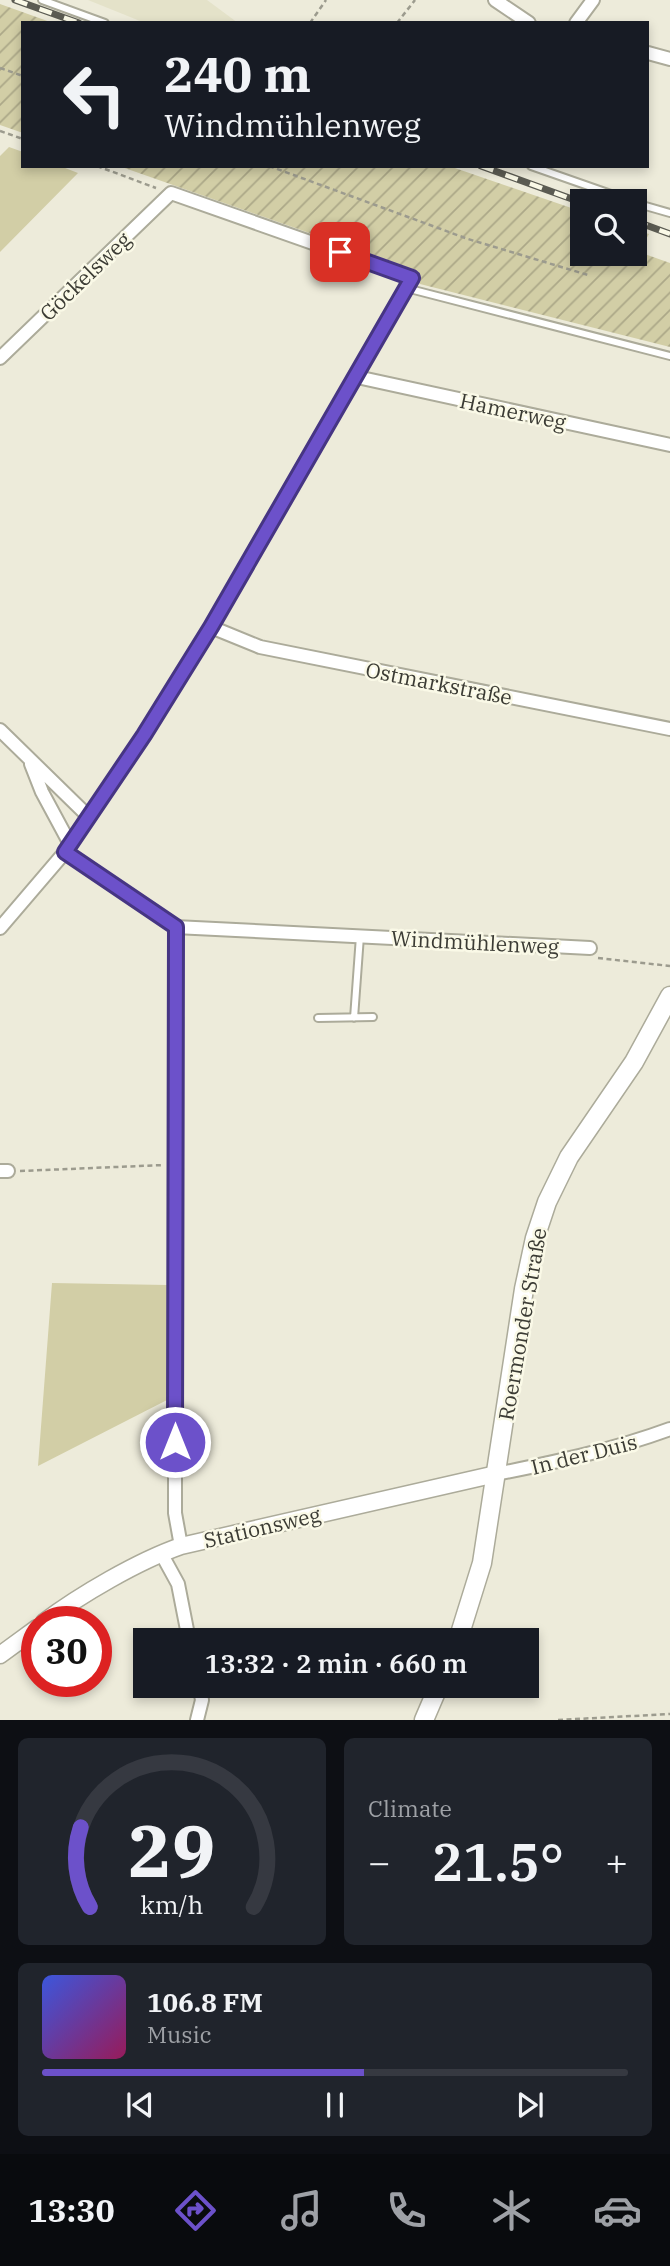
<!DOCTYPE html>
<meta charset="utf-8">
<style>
body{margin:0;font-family:"IBM Plex Serif",serif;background:#20242c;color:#f1f3f6;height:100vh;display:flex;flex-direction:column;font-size:26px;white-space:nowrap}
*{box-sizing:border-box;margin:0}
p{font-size:23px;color:#9ea1a6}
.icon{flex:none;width:38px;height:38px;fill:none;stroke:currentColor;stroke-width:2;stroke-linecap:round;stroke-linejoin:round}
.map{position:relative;height:1720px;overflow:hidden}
.drawer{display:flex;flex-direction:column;gap:18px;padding:18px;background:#0d0f14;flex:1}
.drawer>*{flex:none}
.hud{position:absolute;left:21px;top:21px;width:628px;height:147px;border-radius:0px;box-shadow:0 4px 10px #0003;background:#171b24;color:#f1f3f6;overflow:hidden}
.buttons{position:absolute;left:570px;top:189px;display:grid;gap:14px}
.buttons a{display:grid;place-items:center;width:77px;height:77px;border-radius:0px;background:#171b24;box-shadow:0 4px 10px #0003;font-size:35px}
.speed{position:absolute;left:21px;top:1606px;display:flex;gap:14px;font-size:35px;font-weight:700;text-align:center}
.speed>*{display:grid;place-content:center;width:91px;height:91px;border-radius:50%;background:#171b24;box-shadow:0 4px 10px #0003;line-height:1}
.speed .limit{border:10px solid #d22;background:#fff;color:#111}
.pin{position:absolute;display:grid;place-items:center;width:60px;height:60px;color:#fff;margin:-30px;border-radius:14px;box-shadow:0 4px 10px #0006}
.me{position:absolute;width:77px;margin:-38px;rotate:0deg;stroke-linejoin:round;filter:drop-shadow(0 0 5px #0008)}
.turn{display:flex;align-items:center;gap:24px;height:147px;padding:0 28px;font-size:32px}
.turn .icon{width:91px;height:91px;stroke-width:2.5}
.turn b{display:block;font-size:49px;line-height:60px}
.big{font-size:52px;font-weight:600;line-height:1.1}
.drawer .tile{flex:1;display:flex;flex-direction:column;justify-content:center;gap:10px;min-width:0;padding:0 24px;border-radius:10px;background:#20242c}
.drawer .dial{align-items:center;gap:0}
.dial svg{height:182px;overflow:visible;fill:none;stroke:#363941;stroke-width:7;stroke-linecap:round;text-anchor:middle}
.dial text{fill:#f1f3f6;stroke:none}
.song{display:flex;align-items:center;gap:21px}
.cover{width:84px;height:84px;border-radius:10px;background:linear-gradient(135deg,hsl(230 70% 55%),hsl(330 70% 35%))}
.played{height:7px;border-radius:4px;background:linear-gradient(90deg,#6c51ca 55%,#363941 55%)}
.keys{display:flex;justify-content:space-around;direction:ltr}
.heat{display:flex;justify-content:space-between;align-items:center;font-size:38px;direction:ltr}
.drawer .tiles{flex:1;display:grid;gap:18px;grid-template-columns:1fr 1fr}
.tile:last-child{grid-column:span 2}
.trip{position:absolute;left:133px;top:1628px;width:406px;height:70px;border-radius:0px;background:#171b24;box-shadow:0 4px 10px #0003;font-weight:600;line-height:70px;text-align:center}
.menu{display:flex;height:112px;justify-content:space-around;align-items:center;background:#090b0e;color:#9ea1a6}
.menu .icon{width:49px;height:49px}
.menu .current{color:#6c51ca}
.menu b{font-size:32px;color:#f1f3f6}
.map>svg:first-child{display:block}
.built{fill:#e4e2c9}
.green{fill:#d2cea6}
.garden{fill:url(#garden-furrows)}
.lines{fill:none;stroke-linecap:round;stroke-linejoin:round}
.service-casing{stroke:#acab9a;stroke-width:10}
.minor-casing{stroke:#acab9a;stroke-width:16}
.tertiary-casing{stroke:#acab9a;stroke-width:19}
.secondary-casing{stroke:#acab9a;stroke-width:21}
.path{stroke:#9c9b8e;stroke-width:2.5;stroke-dasharray:5 3.5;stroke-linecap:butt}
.service{stroke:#fff;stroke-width:6}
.minor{stroke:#fff;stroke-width:12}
.tertiary{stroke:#fff;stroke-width:16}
.secondary{stroke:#fff;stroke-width:18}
.rail-casing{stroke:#5b5b52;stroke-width:7}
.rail{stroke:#faf9e7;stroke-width:4.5;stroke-dasharray:13;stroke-linecap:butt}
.route-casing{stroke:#463583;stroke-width:18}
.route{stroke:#6c51ca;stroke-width:12}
.labels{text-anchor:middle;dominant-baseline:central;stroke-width:5;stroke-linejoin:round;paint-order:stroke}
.street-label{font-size:21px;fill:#3b3b34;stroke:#faf9e7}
</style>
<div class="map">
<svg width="670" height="1720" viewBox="0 0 670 1720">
<defs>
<pattern id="garden-furrows" width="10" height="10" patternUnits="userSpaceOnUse" patternTransform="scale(1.75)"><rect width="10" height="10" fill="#d2cea6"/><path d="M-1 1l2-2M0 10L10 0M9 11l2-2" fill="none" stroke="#aca888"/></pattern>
</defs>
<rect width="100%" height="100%" fill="#edebda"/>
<!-- built -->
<path class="built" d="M88,0H207L238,23H145Z"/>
<!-- green -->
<path class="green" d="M9,147L23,152V166H60L78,173L0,252V156Z
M52,1283L167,1285L169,1399L38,1466Z"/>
<!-- garden -->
<path class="garden" d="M0,4L53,23H23V133L0,125Z
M119,166H449L583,212V254H635V230L649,234L639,252L670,263V347L420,284L409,268Z"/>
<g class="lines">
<defs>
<path id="service" d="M42,0L105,23
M531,166L631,201
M635,203L670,213
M406,288L670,356
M318,1018L373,1017
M354,1018L360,936"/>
<path id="minor" d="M495,0L529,23
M576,23L593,0
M648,53L670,59
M0,358L171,193L412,278L213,624L144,735L65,852L0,928
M357,377L670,445
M211,627L260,647L670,729
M0,730L89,817
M31,764L42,792L70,844
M65,852L175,927L590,948
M175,927V1513L181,1546
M0,1171H8
M496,1474C556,1462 613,1450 670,1429
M161,1553L178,1584L189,1640
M197,1720L202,1700L199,1685"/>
<path id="tertiary" d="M44,1622C80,1595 138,1561 181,1546L496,1474
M0,1655L37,1628"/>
<path id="secondary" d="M458,1640L482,1563L524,1289L535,1238L547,1202L569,1157L634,1062L670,996
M424,1720L439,1685"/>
</defs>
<!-- service casing -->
<use href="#service" class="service-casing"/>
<!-- minor casing -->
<use href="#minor" class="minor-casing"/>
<!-- tertiary casing -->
<use href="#tertiary" class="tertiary-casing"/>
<!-- secondary casing -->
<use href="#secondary" class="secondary-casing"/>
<!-- path -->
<path class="path" d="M310,23L326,0
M397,23L415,0
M0,68L23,76
M0,131L23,139
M97,166L156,188
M269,166L468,239L588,275
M598,958L670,966
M20,1171L164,1165
M558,1720L670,1714"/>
<!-- service -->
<use href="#service" class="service"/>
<!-- minor -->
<use href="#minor" class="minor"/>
<!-- tertiary -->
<use href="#tertiary" class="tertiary"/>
<!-- secondary -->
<use href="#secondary" class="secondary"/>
<defs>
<path id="rail" d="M15,0L79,23
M481,166L583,203
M635,221L670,234"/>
</defs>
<!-- rail casing -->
<use href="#rail" class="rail-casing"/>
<!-- rail -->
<use href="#rail" class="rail"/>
</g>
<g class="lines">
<defs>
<path id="route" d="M175,1442L176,927L65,852L144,735L211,627L412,278L340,252"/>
</defs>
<!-- route casing -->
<use href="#route" class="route-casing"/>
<!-- route -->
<use href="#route" class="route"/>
</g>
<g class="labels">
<!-- street labels -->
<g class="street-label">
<text transform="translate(85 276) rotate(-44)">Göckelsweg</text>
<text transform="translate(513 411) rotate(12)">Hamerweg</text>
<text transform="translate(439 683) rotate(11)">Ostmarkstraße</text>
<text transform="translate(475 942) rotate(3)">Windmühlenweg</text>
<text transform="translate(522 1324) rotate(-80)">Roermonder Straße</text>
<text transform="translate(584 1454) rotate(-14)">In der Duis</text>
<text transform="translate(262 1527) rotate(-13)">Stationsweg</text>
</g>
</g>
</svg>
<div class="buttons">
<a><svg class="icon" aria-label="search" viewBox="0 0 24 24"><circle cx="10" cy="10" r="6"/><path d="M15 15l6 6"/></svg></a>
</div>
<div class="speed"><div class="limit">30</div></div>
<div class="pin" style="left:340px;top:252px;background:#d93025"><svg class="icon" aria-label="arrive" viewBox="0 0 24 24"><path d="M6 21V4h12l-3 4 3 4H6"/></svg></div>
<svg class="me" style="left:175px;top:1442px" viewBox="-20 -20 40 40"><circle r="17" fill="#6c51ca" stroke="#fff" stroke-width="3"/><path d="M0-11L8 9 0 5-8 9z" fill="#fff"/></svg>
<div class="trip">13:32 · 2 min · 660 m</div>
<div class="hud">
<div class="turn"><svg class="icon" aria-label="left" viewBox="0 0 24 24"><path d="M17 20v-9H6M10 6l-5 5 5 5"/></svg><div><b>240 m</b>Windmühlenweg</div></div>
</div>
</div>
<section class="drawer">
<div class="tiles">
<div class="tile dial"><svg viewBox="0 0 100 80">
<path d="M14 69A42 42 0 1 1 86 69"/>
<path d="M14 69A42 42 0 0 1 10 34" stroke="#6c51ca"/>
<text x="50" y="56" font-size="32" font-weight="700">29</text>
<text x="50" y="72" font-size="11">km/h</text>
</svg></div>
<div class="tile"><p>Climate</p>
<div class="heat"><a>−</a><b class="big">21.5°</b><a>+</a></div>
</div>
<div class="tile">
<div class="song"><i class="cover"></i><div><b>106.8 FM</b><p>Music</p></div></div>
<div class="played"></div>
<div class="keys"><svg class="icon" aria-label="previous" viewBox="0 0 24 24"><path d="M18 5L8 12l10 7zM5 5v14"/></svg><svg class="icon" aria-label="pause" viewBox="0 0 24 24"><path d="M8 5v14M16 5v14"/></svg><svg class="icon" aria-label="next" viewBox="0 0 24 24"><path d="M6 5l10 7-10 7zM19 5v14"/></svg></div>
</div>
</div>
</section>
<nav class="menu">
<b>13:30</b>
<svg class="icon current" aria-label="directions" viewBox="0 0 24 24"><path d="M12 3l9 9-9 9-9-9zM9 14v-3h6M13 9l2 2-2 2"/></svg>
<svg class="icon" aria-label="music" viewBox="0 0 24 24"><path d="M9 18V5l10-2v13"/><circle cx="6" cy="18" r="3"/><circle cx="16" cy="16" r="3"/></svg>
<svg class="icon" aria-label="phone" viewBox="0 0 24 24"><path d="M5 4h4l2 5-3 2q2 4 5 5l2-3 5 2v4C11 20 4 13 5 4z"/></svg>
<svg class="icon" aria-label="climate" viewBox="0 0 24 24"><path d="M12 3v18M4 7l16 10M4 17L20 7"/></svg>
<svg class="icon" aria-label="car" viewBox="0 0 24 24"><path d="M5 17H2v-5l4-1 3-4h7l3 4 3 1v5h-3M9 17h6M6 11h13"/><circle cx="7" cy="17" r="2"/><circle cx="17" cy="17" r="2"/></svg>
</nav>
